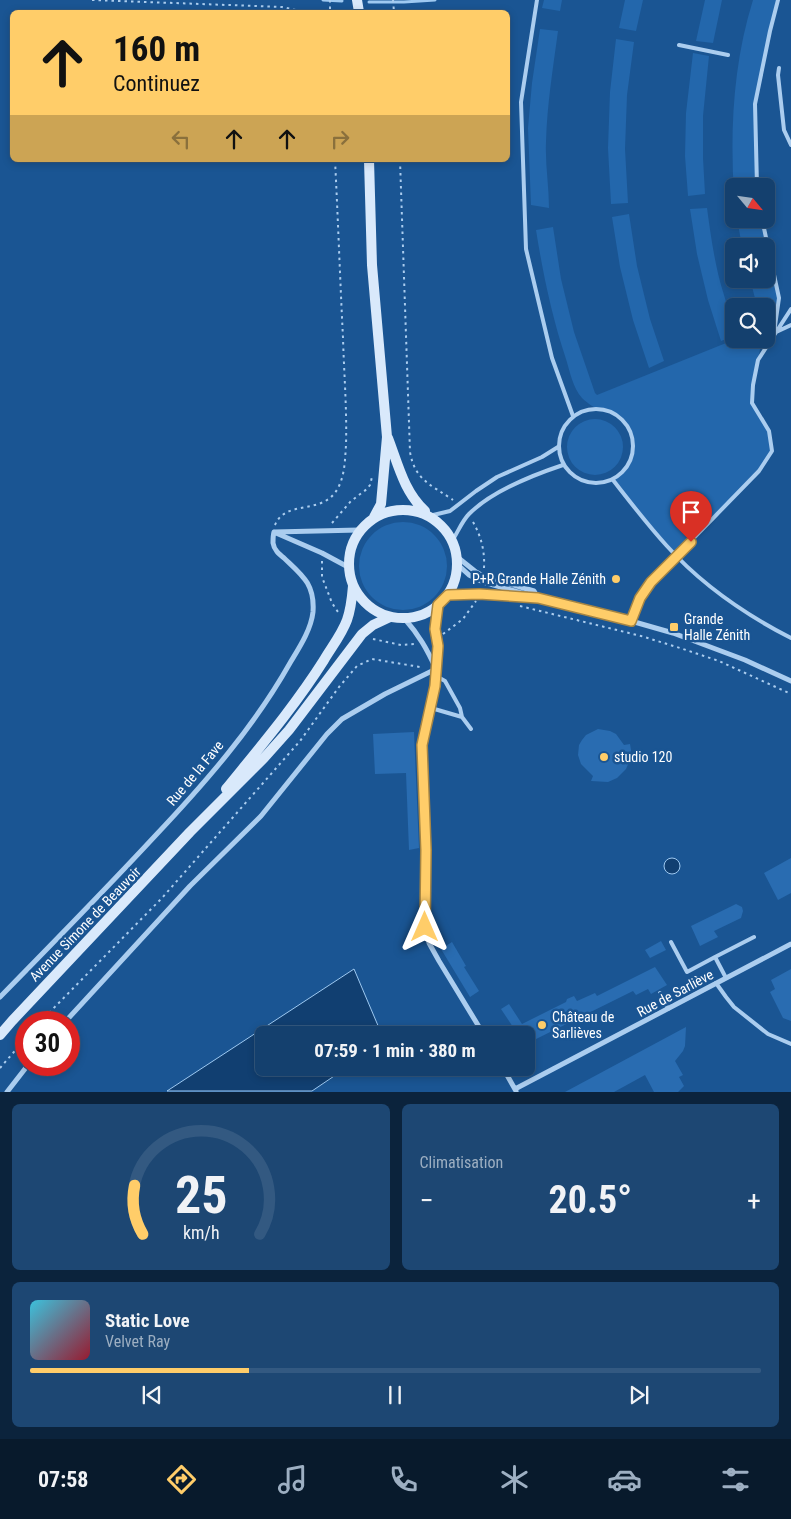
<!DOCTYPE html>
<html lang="fr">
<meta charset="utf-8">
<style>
body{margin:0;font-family:"Roboto Condensed",sans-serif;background:#1d4773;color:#f1f3f6;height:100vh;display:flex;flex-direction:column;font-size:19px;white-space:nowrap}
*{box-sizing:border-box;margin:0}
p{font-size:16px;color:#9dafc2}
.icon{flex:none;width:28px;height:28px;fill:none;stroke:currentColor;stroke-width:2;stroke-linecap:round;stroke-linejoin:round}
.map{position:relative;height:1092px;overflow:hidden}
.sheet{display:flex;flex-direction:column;gap:12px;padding:12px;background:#0b233c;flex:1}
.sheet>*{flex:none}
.banner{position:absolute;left:10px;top:10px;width:500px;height:152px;border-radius:8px;box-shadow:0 2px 8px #0003,0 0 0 1px #335981;background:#ffcd69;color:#111;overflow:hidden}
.needle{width:32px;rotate:119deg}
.tools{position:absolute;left:725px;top:178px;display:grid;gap:10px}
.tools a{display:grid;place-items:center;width:50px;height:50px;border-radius:8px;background:#14406e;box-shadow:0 2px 8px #0003,0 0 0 1px #335981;font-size:25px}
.speed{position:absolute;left:15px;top:1011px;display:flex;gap:10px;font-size:25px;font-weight:700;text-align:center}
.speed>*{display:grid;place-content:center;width:65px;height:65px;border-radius:50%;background:#14406e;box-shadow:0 2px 8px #0003,0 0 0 1px #335981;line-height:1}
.speed .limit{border:8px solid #d22;background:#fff;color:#111}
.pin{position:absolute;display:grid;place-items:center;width:42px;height:42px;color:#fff;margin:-51px -21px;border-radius:50% 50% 50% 0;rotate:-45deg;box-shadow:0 0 5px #0007}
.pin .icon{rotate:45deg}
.me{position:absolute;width:55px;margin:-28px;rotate:0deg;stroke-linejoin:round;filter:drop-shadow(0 0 4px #0008)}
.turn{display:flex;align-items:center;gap:18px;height:105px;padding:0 20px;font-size:22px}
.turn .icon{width:65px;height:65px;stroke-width:2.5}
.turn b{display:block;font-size:35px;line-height:42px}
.lanes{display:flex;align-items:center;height:48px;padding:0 20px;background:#0003;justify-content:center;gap:25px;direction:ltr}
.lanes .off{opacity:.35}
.big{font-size:38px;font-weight:700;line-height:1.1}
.sheet .tile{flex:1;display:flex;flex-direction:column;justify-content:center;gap:8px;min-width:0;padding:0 18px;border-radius:8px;background:#1d4773}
.sheet .dial{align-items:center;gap:0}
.dial svg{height:130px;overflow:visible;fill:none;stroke:#335981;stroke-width:7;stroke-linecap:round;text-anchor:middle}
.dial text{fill:#f1f3f6;stroke:none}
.song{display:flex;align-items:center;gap:15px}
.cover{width:60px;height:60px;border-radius:8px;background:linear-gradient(135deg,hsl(190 70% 55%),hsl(350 70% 35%))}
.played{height:5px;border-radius:2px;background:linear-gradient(90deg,#ffcd69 30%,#335981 30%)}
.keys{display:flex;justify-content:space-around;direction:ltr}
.heat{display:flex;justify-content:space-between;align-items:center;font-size:28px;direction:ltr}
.sheet .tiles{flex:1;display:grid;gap:12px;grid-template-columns:1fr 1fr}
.tile:last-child{grid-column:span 2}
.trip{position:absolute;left:255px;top:1026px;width:280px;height:50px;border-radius:8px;background:#14406e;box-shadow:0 2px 8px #0003,0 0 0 1px #335981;font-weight:700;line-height:50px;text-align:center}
.dock{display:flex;height:80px;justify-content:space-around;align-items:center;background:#081a2c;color:#9dafc2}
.dock .icon{width:35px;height:35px}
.dock .on{color:#ffcd69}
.dock b{font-size:22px;color:#f1f3f6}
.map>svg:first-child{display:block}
.green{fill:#2367ac}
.water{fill:#113f71;stroke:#9ec9f1}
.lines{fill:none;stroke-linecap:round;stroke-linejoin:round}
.stream{stroke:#9ec9f1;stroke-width:3}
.building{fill:#296cb1}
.path{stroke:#abcdef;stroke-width:2;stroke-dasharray:2.5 4;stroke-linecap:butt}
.service{stroke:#abcdef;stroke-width:4}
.minor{stroke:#abcdef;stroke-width:5}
.secondary{stroke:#d9e9fb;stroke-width:10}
.route-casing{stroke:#a68544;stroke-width:12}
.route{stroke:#ffcd69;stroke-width:9}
.poi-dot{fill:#ffcd69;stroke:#1a5593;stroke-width:2}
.labels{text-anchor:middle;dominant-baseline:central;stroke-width:5;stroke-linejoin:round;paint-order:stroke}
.poi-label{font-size:14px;fill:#fff;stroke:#1a5593;text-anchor:start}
.street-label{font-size:14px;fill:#fff;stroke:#1a5593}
</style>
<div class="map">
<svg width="791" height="1092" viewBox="0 0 791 1092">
<rect width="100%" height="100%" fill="#1a5593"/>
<!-- green -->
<path class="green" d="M544,0H562L560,11L542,8Z
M625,0H643L636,31L619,28Z
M705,0H722L713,43L696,41Z
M753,0H778L755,104L757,186H734V196C730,130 733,64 753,0Z
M540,29L558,31C553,68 547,105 546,142C545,164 549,186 549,208L531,205L528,128L532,83Z
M616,39L634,42L627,95L625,149L628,203L611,204L608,148L610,92Z
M693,53L709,56L703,116V158L705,194L688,196L685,156L686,113Z
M707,208C711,237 715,267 724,295C728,310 734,321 734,336L721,341L708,300L697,254L690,209Z
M629,214L637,266L650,319L664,361L649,368L633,320L620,267L612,217Z
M737,219H762L779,298L766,326V306H757L750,279H766V246H742Z
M553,227L561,279L574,332L595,393L597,395L736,339H762L753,385L752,403L769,431L772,451L759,471L677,556L613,480C626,470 636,457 632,438C630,426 620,415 608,411C605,410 601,410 597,409C593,407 585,401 582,398C573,388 570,372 566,359C552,317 543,274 536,230Z
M567 447a28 28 0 1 1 56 0a28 28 0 1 1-56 0Z
M359 566a44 44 0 1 1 88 0a44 44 0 1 1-88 0Z"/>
<!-- water -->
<path class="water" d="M664 866a8 8 0 1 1 16 0a8 8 0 1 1-16 0Z
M354,969L382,1035H264V1068H346L312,1091H167Z"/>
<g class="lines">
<!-- stream -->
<path class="stream" d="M323,0L342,1
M369,2H404L435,0"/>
</g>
<!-- building -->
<path class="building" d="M598,729L610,731L616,734L624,745L630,744L631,750L630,760L626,769L617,778L608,782L591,781L593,776L581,764L578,755L579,745L582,740L586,735Z
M414,732L419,848L409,850L406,773L375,774L373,734Z
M791,858V893L778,900L764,873Z
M736,904L742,907L743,911L741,918L714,931L718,937L700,946L691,926Z
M661,941L666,950L650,958L645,950Z
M452,942L466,966L464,967L479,991L470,997L441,949Z
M655,967L667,985L651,994L648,989L636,995L633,991L526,1044V1035H501L513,1027L501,1009L509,1004L522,1024L566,1002L567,999L574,996L577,1001L595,993L597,996Z
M791,969V1021L783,1018L770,992L775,989L771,980Z
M686,1027L685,1046L683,1051L675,1061L683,1075L679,1077L684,1086L678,1092H654L645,1075L614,1092H565Z"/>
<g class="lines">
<!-- path -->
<path class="path" d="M92,0L282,7L305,12
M330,0V12
M393,0L394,12
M400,160L410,452C415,481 432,485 453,500
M473,522C481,536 485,551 484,568
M332,523L351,501L367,489L370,485L372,477
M275,525C286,498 325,517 339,486C345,473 345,459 346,445C347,409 344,374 343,338C340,279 338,219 335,160
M322,561V577L332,603L338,612
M520,606L641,636L680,648L719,661L791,694
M443,634L463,619L476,601
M373,639L401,645L415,644
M40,1022L162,898L300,741L339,687L357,666L372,659L420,667
M0,1068L26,1038"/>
<!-- service -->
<path class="service" d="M537,0L521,102L526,249L552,358L573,416
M679,45L728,55
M779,68L778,75L784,130L791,145
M757,186L755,104L770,31L778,0
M762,219L779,298L774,333L791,325
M559 446a37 37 0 1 1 74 0a37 37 0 1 1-74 0Z
M613,480C630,502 647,524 666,545C700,583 746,615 791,638
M429,516L450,511L476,491L497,477L542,457L558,447
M452,541C458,532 462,521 469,514C492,491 533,475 563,465
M631,621L640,598L651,582L759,471L772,451L769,431L752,403L753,385L758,360L791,309
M436,676L445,681L460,708L462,717L471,729
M431,708L462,717
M671,942L687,972L715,957L726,978
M715,957L754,937
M716,983L726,997L734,1007L768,1034L791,1044
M660,993L668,1009"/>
<!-- minor -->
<path class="minor" d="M274,532L359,530
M276,533L322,553L348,567
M456,556L476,572L483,576L534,591L538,598
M457,564L469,575L483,582L539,598L631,621L673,633L745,660L791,681
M448,595L479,594L528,598
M438,605L435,629L438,646L435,686L422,745L426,851L425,927L429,943L439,961L484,1035
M404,618C419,635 427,649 436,669
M0,997C52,944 104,891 155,836C205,783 254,727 290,663C299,648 311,630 313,612C315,584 302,575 284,558C279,554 274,550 273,543C273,540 273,535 274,532
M65,1022L190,886L261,816L327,734L342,719L385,694L436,669
M503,1068L516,1091
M515,1089L791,944
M7,1092L28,1065"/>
<!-- secondary -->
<path class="secondary" d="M357,0L359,12
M369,160L372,265L387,437L381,504L374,517
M388,438C398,464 404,492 425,511
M349 564a54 54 0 1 1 108 0a54 54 0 1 1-108 0Z
M226,789C260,747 295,706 324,660C331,648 342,634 347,620C351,609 352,598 353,586
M0,1035L12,1021L190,832L264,758L289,730L362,634L373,625L390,617"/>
</g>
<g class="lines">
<defs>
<path id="route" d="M425,927L426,850L422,745L435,686L438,646L435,629L438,605L448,595L479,594L538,598L631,621L640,598L651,582L691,542"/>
</defs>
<!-- route casing -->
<use href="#route" class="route-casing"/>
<!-- route -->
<use href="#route" class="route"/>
</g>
<!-- markers -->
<g class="poi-dot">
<circle cx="616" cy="579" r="5"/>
<rect x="669" y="622" width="10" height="10" rx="2.5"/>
<circle cx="604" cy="757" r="5"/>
<circle cx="542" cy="1025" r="5"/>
</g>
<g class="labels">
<!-- poi labels -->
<g class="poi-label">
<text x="606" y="579" text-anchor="end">P+R Grande Halle Zénith</text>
<text x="684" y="619">Grande<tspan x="684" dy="16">Halle Zénith</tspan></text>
<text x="614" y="757">studio 120</text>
<text x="552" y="1017">Château de<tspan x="552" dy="16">Sarlièves</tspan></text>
</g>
<!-- street labels -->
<g class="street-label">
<text transform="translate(195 773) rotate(-50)">Rue de la Fave</text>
<text transform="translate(85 924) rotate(-46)">Avenue Simone de Beauvoir</text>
<text transform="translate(675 993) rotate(-28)">Rue de Sarliève</text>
</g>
</g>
</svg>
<div class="tools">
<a><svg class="needle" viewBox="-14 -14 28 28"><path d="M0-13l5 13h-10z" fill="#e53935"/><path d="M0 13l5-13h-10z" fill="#9dafc2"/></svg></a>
<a><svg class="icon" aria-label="sound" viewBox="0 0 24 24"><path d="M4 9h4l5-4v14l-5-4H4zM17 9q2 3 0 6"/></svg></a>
<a><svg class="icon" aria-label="search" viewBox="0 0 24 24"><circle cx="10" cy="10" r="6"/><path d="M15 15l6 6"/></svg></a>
</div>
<div class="speed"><div class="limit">30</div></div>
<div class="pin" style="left:691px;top:542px;background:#d93025"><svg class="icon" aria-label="arrive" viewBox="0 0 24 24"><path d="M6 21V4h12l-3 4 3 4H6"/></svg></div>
<svg class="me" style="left:425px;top:927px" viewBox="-20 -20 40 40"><path d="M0-17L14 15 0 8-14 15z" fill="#ffcd69" stroke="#fff" stroke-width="4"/></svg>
<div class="trip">07:59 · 1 min · 380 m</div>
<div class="banner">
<div class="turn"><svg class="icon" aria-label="ahead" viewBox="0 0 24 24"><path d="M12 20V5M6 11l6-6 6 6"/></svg><div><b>160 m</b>Continuez</div></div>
<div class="lanes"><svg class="icon off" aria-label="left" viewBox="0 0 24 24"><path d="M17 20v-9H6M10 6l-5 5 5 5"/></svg><svg class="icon" aria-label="ahead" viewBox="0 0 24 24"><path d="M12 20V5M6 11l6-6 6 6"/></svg><svg class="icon" aria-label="ahead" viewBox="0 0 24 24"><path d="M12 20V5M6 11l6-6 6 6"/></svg><svg class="icon off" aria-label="right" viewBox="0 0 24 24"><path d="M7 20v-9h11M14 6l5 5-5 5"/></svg></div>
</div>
</div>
<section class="sheet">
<div class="tiles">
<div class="tile dial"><svg viewBox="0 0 100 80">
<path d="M14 69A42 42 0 1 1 86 69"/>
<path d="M14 69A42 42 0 0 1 9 39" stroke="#ffcd69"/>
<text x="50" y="56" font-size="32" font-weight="700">25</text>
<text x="50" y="72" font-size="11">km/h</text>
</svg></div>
<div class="tile"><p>Climatisation</p>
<div class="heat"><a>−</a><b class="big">20.5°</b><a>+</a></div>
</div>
<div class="tile">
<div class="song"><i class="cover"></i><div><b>Static Love</b><p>Velvet Ray</p></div></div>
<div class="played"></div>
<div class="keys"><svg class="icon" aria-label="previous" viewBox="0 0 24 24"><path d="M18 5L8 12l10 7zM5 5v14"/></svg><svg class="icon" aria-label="pause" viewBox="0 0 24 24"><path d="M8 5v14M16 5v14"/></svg><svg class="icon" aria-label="next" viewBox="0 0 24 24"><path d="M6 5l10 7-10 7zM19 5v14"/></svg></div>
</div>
</div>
</section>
<nav class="dock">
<b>07:58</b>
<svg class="icon on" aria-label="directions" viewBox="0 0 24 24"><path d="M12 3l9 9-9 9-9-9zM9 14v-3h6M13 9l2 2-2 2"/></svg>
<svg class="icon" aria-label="music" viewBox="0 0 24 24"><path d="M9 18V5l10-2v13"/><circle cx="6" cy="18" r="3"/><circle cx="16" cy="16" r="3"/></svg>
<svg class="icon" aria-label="phone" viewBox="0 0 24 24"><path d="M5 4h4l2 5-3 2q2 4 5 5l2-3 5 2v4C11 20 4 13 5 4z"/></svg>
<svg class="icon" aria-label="climate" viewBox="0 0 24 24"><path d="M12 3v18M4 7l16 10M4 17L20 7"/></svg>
<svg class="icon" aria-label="car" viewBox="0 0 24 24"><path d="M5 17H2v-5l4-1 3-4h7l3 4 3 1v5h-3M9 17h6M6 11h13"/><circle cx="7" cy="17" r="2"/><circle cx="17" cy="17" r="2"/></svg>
<svg class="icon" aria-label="filters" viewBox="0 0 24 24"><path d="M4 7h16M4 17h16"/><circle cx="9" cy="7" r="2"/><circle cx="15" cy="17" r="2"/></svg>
</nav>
